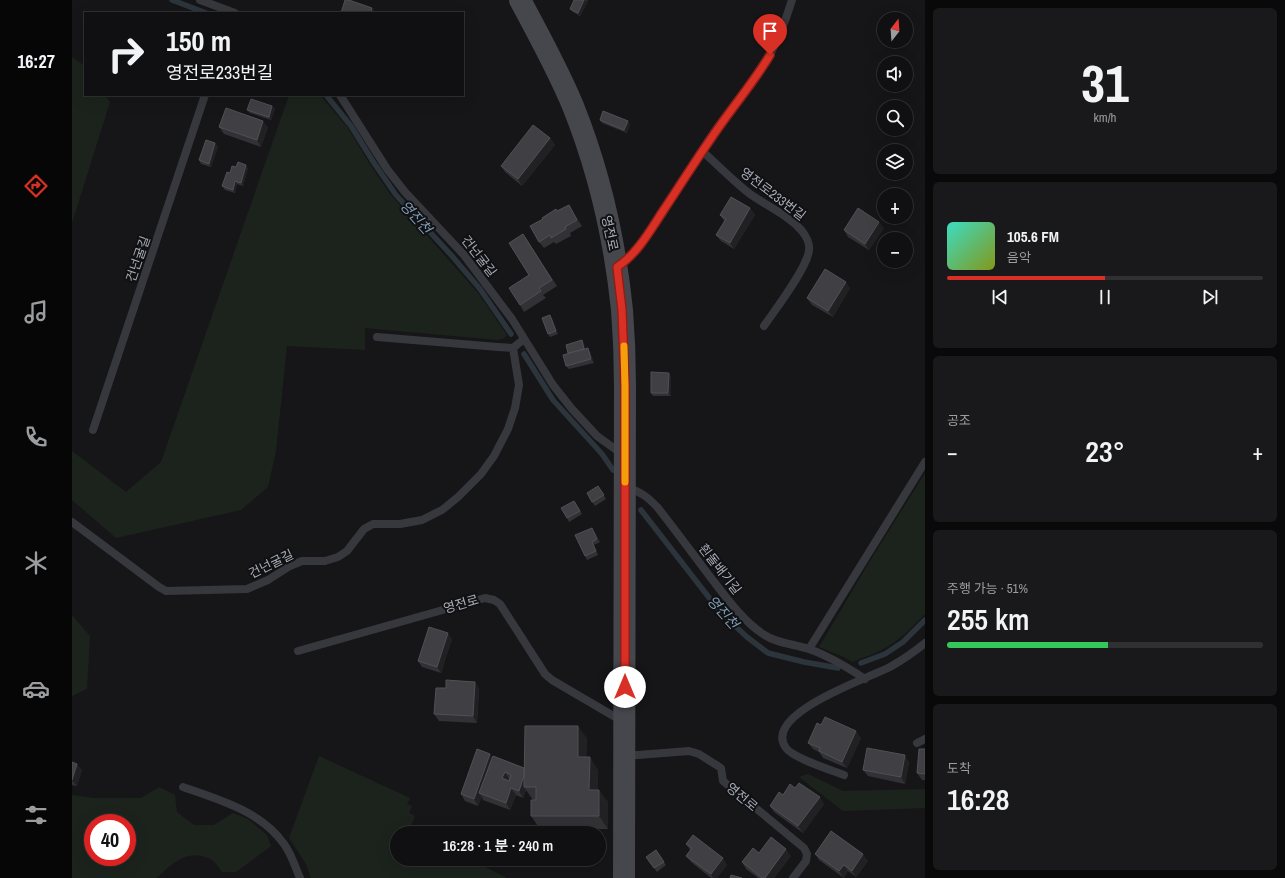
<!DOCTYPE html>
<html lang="ko">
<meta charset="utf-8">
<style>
body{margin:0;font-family:"Archivo Narrow","Noto Sans KR",sans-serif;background:#19191b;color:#f1f3f6;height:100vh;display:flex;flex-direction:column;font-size:15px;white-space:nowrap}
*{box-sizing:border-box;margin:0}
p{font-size:13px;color:#9c9d9f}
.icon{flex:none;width:22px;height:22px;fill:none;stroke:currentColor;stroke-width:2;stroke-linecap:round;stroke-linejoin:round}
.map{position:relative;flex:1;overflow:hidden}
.side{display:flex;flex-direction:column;gap:8px;padding:8px;background:#09090a;width:360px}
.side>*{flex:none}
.hud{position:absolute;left:12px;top:12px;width:380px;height:84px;border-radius:0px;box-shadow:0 4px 16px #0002,0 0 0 1px #303032;background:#101012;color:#f1f3f6;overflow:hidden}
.needle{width:26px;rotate:17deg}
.controls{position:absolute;left:805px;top:12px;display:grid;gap:8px}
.controls a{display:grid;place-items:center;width:36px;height:36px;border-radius:50%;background:#101012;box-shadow:0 4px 16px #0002,0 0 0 1px #303032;font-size:20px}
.speed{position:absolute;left:12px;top:814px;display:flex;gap:8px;font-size:20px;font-weight:700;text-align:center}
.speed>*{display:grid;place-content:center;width:52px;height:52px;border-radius:50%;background:#101012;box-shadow:0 4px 16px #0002,0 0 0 1px #303032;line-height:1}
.speed .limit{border:6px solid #d22;background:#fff;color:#111}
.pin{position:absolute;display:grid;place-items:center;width:34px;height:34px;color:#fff;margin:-41px -17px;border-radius:50% 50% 50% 0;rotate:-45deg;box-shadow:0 0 4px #0007}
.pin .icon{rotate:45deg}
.me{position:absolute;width:44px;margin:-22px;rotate:0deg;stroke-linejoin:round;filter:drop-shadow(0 0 3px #0008)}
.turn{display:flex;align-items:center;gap:14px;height:84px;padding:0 16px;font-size:18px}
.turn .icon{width:52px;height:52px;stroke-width:2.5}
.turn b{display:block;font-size:28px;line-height:34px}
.big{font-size:30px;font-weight:600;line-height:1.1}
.side .widget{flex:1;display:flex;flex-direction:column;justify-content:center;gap:6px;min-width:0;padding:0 14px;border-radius:6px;background:#19191b}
.side .dial{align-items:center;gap:0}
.dial b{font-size:52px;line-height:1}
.song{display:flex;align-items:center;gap:12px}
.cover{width:48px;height:48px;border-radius:6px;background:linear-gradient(135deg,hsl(170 70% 55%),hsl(70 70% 35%))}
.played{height:4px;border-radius:2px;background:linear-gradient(90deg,#d93025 50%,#303032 50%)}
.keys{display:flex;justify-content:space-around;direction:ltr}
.heat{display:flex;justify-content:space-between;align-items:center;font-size:22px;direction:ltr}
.charge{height:6px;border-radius:3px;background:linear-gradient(90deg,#34c759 51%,#303032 0)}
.trip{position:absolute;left:318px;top:826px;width:216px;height:40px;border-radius:20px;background:#101012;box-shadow:0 4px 16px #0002,0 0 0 1px #303032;font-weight:600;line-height:40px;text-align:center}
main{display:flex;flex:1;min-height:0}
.dock{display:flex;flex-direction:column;width:72px;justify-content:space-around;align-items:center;background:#060607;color:#9c9d9f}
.dock .icon{width:28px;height:28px}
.dock .on{color:#d93025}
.dock b{font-size:18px;color:#f1f3f6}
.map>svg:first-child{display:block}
.green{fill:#1c231d;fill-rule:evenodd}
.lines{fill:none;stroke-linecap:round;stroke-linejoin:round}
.stream{stroke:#2c353c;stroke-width:5.5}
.lane{stroke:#37383d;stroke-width:8}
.secondary{stroke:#45474d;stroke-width:22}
.wall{fill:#323236}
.shaded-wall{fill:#212124}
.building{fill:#3f3f44;stroke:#4f5156;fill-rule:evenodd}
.route-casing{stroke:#8d1f18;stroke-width:10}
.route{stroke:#d93025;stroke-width:7}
.slow{stroke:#f59e0b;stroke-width:7}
.labels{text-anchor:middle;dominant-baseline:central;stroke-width:4;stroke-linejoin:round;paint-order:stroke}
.street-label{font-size:13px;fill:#a8adb8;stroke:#111113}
.water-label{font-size:14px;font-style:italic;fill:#7f9bb3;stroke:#111113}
</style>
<main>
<nav class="dock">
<b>16:27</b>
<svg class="icon on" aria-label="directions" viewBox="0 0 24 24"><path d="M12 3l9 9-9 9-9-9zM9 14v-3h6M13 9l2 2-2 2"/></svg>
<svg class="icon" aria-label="music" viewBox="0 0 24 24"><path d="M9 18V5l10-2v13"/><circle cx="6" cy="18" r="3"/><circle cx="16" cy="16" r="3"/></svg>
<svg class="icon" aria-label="phone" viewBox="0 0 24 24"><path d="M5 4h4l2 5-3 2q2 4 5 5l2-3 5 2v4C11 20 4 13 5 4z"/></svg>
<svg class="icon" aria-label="climate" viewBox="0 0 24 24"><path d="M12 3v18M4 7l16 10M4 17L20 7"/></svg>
<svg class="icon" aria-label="car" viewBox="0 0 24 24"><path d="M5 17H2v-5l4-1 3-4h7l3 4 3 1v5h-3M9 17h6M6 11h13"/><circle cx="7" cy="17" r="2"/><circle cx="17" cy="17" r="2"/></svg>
<svg class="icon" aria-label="filters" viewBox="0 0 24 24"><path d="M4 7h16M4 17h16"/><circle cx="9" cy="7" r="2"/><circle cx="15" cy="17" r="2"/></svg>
</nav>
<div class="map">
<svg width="853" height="878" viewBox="0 0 853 878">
<rect width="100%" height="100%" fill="#161618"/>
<!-- green -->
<path class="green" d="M0,57L13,66V95H33L38,102L0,223Z
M217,95H248L276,128L297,163L318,194L406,293L435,335L432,338L426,340L293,328V350L215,346L204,451L196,487L169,510L44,538L0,500V451L54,492L89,462Z
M853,473V614C842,625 831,637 818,645C806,653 793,657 780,662L772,657L747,647L798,561Z
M0,615L18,636L15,689L0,696Z
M247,756L338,798L335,804L340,806L337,813L343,816L337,830L344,833H325V859H397L435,878H239L234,864L217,838Z
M736,774L771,791L853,789V808L771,811L727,777Z
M87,787L103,795L105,812L122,825H142L161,813L176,819L195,835L199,846L164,872H150C147,868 144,863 140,860C117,847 100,863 85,878H0V795L21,798H69ZM21,823H55V857H21Z"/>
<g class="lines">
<!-- stream -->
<path class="stream" d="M100,0L134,13
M254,95L279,126L302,163L324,195L380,256L408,289L439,334
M452,354L481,400L530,454L541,470
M569,510L649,613L675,637L696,653L732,662L766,668
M789,663L813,654L831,642L853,620"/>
<!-- lane -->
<path class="lane" d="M128,0L163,13
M268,95L315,169L333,192L392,255L440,319L481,385L500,409L525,436L550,454
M630,151C646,165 661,181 678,194C695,206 716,215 730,231C734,236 738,244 737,250C736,267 703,310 692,326
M547,266C566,253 578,231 591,212C606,188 621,164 637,140C656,112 680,86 697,56C707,39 714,19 720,0
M305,337L426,347L441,348L452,339
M21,430L133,95
M554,488C568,491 576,497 586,508C604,531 621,554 639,578C654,597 670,620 691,634C704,643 721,644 737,649C757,656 775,667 793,679
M0,522L87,587L94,591L175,589L196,580L218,566L230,561H253L266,557L275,551L292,529L301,524H328L350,520L370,510L386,497L409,474L422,456L436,429L443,408L447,385L441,348
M737,649L853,462
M226,651L413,598L422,600L428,604L473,674L480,680L550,721
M845,743L853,739
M553,756L617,751L627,754L649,768L651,781L732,848L735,854L734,861L721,878
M772,775C759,770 721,758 714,748C689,714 797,678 818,667C830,660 842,652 853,643
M111,787C147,800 189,811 212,844C220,855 223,867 228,878"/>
<!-- secondary -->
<path class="secondary" d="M448,0C467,35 486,70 501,106C527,171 543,241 550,310C552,335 553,361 553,386L552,878"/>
</g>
<!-- wall -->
<path class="wall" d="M502,0H515L516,1L508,16L501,12L498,9Z
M200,106L203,109L199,120L178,113L175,110Z
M528,120L558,124L555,133L530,123Z
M147,127H196L189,147L152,134Z
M478,138L483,145L450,186L433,172L429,166Z
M143,143L146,147L139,167L129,164L127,160Z
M164,167L176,168L171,186L165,184L163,193L153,190L150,186L158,173Z
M497,205L510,226L498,233L499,236L484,244L482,242L472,248L467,242L486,211Z
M678,208L683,215L662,249L649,241L644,235L652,221L648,215Z
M812,228L797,250L776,237L772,230Z
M451,234L485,286L471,295L474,298L452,312L448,305L457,275Z
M778,288L761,317L740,305L735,298Z
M480,319L486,334L478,337L476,334Z
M510,340L512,344L513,349L518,352L522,363L497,369L494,366L497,354L496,353Z
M599,376V396H581L579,393Z
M526,486L534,499L523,506L520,502Z
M504,504L510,514L497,522L495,518Z
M522,531L528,542L522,545L526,555L515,560L513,556Z
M380,639L369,673L350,667L346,661Z
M403,682L407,689L405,723L367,721L362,714L374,688Z
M749,725L789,738L775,768L751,758L747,752L741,749L736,743Z
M515,738L514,757L526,770V790L536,802V829H468L459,816L461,800L454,790L451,798L444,795L438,810L411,800L410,797L406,806L393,801L389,794L420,757L452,768Z
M853,749V780H850L845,773Z
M0,762L10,770L5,786L0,785Z
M837,762L833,784L796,776L791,770Z
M723,788L752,804L731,833L702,812L698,806Z
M614,844L655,865L645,878H639L619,862L614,856L618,850Z
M584,850L594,865L585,872L574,857Z
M687,853L719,856L702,878H686L674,869L670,862Z
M743,854L796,861L784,877L776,871L772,878L747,860Z"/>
<!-- shaded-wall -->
<path class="shaded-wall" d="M512,0L516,1L508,16L506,13Z
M300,8L304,13H299Z
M200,106L203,109L199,120L197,117Z
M191,121L196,127L189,147L185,140Z
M556,121L558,124L555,133L552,130Z
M478,138L483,145L450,186L446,179Z
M143,143L146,147L139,167L137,164Z
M174,165L176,168L171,186L169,183Z
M163,181L165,184L163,193L161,190Z
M497,205L501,212L510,226L505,220Z
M678,208L683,215L662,249L658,243Z
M807,222L812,228L797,250L793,244Z
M774,282L778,288L761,317L756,311Z
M478,315L480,319L486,334L484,331Z
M510,340L512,344L514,352L512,349Z
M516,348L518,352L522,363L519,359Z
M597,373L599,376V396L596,393Z
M520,528L522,531L528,542L525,539Z
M520,542L522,545L526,555L524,551Z
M376,633L380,639L369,673L365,667Z
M403,682L407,689L405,723L401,716Z
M506,726L515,738L514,770L506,757Z
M784,731L789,738L775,768L770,762Z
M418,754L423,761L407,793L410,797L406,806L402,799Z
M833,755L837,762L833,784L829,777Z
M518,757L526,770V802L517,790Z
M5,764L10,770L5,786L0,780Z
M455,769L452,787L454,790L451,798L447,791Z
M433,772L437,779L435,785L430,778Z
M439,788L444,795L438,810L434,803Z
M527,790L536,802V829L527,816Z
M748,797L752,804L731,833L726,826Z
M714,849L719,856L702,878H693Z
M791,854L796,861L784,877L780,871Z
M651,858L655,865L645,878H641L639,874Z
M772,865L776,871L772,878L767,871Z"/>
<!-- building -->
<path class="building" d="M273,0H277L300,8L299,13H269Z
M502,0H512L506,13L498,9Z
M179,99L200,106L197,117L175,110Z
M154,108L191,121L185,140L147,127Z
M531,111L556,121L552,130L528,120Z
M461,125L478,138L446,179L429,166Z
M134,140L143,143L137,164L127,160Z
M166,162L174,165L169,183L163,181L161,190L150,186L155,172L158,173L160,166L164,167Z
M659,197L678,208L658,243L644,235L654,219L648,215Z
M497,205L505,220L493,227L494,229L479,238L478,235L467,242L458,226L471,219L470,218L484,209L485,211Z
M786,208L807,222L793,244L772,230Z
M451,234L480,280L467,288L469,291L448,305L437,288L457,275L437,243Z
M753,269L774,282L756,311L735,298Z
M478,315L484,331L476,334L470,318Z
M510,340L512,349L496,353L494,345Z
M516,348L519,359L494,366L491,355Z
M579,372L597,373L596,393H579Z
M526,486L532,495L520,502L515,493Z
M502,501L508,511L495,518L489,508Z
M520,528L525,539L520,542L524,551L513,556L503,535Z
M357,627L376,633L365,667L346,661Z
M374,680L403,682L401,716L362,714L364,688H374Z
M753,717L784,731L770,762L747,751L748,748L736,743L745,723L749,725Z
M453,726H506V757H518L517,790H527V816H459V800H464V787H452Z
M795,748L833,755L829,777L791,770Z
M405,749L418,754L402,799L389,794Z
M847,749H853V774L845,773Z
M421,756L452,768V776L447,791L439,788L434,803L407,793ZM433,772L439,775L437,781L430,778Z
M0,762L5,764L0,780Z
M727,783L748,797L726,826L698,806L707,792L711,795L718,784L723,788Z
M759,831L791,854L780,871L772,865L767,871L743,854Z
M621,835L651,858L639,874L614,856L620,848L614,844Z
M699,837L714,849L693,878H690L670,862L681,848L687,853Z
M584,850L592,862L582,868L574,857Z
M659,875L670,878H658Z"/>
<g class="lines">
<defs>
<path id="route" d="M553,687V386L550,310L545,267C565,254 578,231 591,211C607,187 622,163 638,140C657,111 680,85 698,55"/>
</defs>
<!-- route casing -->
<use href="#route" class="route-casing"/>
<!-- route -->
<use href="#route" class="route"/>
<!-- slow -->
<path class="slow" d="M552,346L553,386V482"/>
</g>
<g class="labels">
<!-- street labels -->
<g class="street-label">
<text transform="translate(701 194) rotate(37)">영전로233번길</text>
<text transform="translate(538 233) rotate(78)">영전로</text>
<text transform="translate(407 256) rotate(52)">건넌굴길</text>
<text transform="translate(66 259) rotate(-71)">건넌굴길</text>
<text transform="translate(199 564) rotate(-26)">건넌굴길</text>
<text transform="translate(648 569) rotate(52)">흰돌배기길</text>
<text transform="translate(389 604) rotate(-16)">영전로</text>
<text transform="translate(670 797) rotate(40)">영전로</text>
</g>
<!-- water labels -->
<g class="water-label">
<text transform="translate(344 217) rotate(48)">영진천</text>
<text transform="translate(651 612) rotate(48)">영진천</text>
</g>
</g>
</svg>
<div class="controls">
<a><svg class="needle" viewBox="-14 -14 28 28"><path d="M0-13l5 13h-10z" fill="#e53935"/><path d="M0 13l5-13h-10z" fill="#9c9d9f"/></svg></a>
<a><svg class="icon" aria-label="sound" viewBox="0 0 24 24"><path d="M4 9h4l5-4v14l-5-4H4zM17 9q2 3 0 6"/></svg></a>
<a><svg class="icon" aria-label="search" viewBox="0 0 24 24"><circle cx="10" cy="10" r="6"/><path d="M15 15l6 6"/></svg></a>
<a><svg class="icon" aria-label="layers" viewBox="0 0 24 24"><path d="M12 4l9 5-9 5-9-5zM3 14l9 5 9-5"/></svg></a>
<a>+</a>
<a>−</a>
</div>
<div class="speed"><div class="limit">40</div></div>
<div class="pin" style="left:698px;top:55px;background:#d93025"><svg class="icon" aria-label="arrive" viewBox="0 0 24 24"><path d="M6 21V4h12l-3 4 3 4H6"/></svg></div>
<svg class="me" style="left:553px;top:687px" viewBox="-20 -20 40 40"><circle r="19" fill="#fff"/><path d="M0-13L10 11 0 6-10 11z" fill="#d93025"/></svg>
<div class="trip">16:28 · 1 분 · 240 m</div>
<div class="hud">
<div class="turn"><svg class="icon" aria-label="right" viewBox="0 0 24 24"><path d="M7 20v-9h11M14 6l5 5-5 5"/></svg><div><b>150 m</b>영전로233번길</div></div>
</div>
</div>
<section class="side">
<div class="widget dial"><b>31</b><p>km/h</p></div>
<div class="widget">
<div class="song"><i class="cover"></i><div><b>105.6 FM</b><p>음악</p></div></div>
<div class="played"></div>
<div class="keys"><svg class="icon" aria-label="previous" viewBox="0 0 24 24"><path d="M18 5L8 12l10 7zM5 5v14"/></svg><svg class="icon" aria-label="pause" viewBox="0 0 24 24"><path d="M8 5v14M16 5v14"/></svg><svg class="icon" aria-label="next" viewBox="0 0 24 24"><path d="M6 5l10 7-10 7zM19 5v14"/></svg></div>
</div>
<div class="widget"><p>공조</p>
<div class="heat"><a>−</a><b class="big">23°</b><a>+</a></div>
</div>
<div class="widget"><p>주행 가능 · 51%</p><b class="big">255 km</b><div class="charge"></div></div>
<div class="widget"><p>도착</p><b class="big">16:28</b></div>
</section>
</main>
